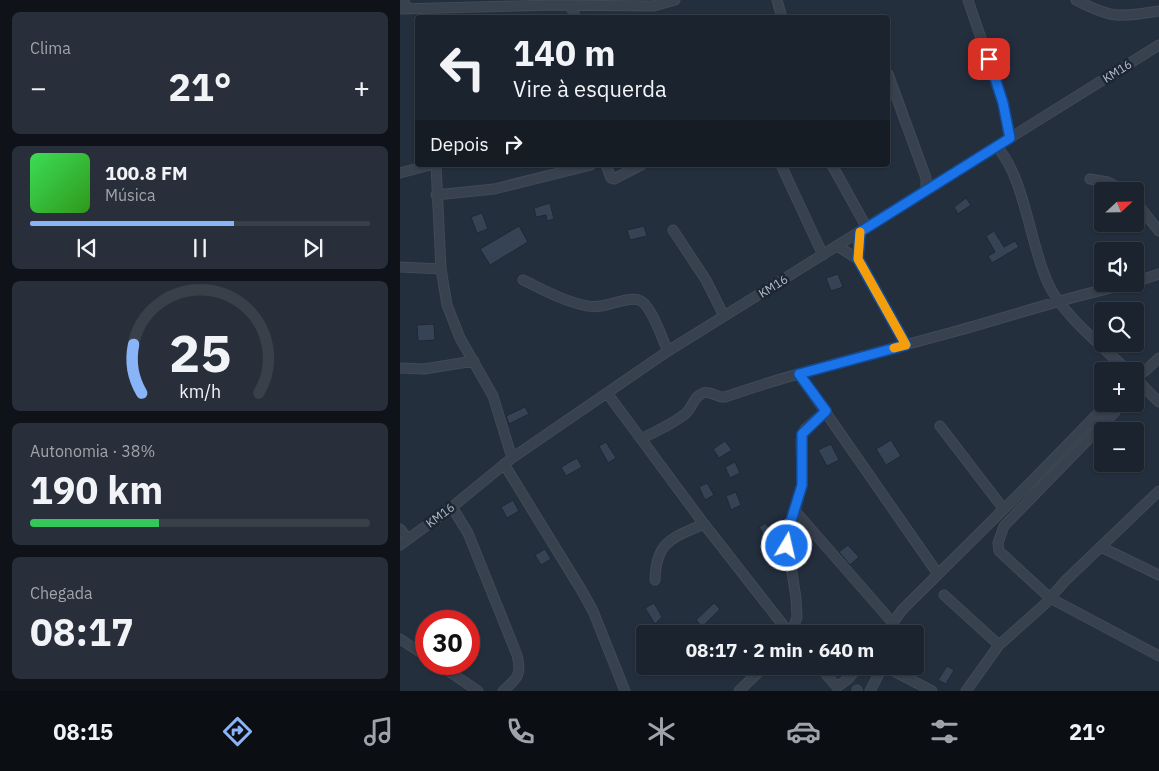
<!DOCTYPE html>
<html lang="pt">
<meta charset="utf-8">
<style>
body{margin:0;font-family:"IBM Plex Sans",sans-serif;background:#282f3a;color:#f1f3f6;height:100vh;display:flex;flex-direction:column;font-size:19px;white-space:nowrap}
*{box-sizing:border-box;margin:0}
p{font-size:16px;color:#a0a4aa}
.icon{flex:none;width:28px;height:28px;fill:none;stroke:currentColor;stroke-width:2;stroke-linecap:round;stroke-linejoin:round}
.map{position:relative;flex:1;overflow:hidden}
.sheet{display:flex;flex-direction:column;gap:12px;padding:12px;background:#0f1319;width:400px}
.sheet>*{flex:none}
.hud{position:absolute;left:15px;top:15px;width:475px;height:152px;border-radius:5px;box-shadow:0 1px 4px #0004,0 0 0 1px #39404a;background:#1b232e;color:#f1f3f6;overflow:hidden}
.needle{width:32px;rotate:68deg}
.controls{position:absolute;left:694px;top:182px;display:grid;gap:10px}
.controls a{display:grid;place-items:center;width:50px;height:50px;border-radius:5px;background:#1b232e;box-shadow:0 1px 4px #0004,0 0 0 1px #39404a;font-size:25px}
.speed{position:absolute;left:15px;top:610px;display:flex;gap:10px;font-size:25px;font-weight:700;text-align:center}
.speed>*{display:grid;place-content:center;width:65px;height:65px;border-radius:50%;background:#1b232e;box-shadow:0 1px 4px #0004,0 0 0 1px #39404a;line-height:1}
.speed .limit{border:8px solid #d22;background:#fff;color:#111}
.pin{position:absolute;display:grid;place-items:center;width:42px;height:42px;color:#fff;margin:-21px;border-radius:10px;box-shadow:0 2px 8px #0006}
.me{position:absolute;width:55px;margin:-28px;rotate:9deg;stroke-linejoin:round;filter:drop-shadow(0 0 4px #0008)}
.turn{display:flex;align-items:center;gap:18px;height:105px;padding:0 15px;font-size:22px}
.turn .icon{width:65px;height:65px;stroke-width:2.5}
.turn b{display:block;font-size:35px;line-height:42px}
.then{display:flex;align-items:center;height:48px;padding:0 15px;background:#0003;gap:10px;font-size:19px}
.big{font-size:38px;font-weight:700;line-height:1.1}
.sheet .tile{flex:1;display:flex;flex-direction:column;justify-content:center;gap:8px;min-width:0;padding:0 18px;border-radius:8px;background:#282f3a}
.sheet .dial{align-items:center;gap:0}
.dial svg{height:130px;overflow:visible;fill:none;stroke:#39404a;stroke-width:7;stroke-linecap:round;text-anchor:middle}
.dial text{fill:#f1f3f6;stroke:none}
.song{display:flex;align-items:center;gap:15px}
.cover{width:60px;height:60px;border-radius:8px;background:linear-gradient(135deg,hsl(130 70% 55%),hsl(110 70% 35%))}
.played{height:5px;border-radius:2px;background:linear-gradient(90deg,#8ab4f8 60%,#39404a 60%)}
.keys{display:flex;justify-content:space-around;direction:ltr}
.heat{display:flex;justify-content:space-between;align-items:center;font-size:28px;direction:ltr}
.charge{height:8px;border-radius:4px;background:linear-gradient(90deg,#34c759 38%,#39404a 0)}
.trip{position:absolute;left:236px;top:625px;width:288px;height:50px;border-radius:5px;background:#1b232e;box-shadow:0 1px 4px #0004,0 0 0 1px #39404a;font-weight:700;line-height:50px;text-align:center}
.tab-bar{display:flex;height:80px;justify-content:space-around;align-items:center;background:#0b0e12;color:#a0a4aa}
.tab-bar .icon{width:35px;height:35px}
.tab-bar .selected{color:#8ab4f8}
.tab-bar b{font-size:22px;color:#f1f3f6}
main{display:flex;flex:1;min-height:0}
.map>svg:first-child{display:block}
.building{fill:#364354;stroke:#1f2835}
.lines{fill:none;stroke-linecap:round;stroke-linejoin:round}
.minor-casing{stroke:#414a57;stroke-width:11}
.minor{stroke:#38414e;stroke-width:9}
.route-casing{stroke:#114b97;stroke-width:12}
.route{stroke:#1a73e8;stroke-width:9}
.slow{stroke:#f59e0b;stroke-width:9}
.labels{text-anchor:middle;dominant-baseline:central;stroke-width:5;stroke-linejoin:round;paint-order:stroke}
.street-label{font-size:12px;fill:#b4bcc9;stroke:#1d2633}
</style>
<main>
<section class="sheet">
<div class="tile"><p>Clima</p>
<div class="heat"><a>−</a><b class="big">21°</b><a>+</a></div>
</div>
<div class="tile">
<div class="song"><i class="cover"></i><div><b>100.8 FM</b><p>Música</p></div></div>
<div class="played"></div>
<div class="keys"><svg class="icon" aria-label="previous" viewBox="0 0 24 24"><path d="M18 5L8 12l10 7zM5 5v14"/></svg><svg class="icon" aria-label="pause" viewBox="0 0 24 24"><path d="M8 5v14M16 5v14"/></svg><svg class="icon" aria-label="next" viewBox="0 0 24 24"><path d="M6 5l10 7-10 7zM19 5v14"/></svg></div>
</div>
<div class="tile dial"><svg viewBox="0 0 100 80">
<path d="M14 69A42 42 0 1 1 86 69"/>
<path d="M14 69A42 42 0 0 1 9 39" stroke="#8ab4f8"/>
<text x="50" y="56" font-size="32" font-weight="700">25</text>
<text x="50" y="72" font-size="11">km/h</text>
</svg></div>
<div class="tile"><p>Autonomia · 38%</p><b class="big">190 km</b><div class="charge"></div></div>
<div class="tile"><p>Chegada</p><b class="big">08:17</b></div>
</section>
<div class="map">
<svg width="759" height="691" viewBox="0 0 759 691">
<rect width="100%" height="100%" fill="#242f3e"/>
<!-- building -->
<path class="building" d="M566,198L571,205L558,214L554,207Z
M150,203L154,219L147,221L146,215L136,217L134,208Z
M82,213L88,229L77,233L71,217Z
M119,226L128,242L90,265L80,249Z
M244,226L247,236L230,240L227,230Z
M594,231L604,247L615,241L619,247L592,263L588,256L595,252L586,236Z
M438,274L443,287L431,291L426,278Z
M34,324L35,340L18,341L17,325Z
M125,407L129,414L109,424L106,416Z
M491,440L501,456L486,465L476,449Z
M325,441L332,450L319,458L313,449Z
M206,442L216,458L208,463L199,446Z
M431,444L439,460L427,466L418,450Z
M177,458L182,467L166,476L161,467Z
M335,462L340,473L330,478L325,467Z
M307,483L314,495L305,500L299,487Z
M336,492L341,505L331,510L326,496Z
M113,500L119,511L107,518L101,507Z
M366,523L375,540L367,545L364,539L366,538L359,527Z
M448,545L459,557L450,565L439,552Z
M145,549L151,559L141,565L135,555Z
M254,603L262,617L255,624L245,608Z
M314,603L320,609L302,627L296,620Z
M547,666L554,670L546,684L538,680Z"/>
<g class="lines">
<defs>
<path id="minor" d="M3,0L8,9
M377,0L382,18
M568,0L603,103L610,138
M676,0C713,19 719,17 759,11
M170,5L176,18
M0,9L153,5L254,6L275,0
M488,74L526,178V191
M597,147C624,176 630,243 647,281C660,313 703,347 728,371
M36,165L41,269L47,305L60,338L93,396L112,458
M206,165L211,178L214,179L241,165
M381,165L423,255
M432,165L467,228
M0,173L30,165
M690,179L708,182L725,191
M36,195L94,189L191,165
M735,201L759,231
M273,230L306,280L324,316
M437,246L458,259L506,345
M458,259L460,232
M0,267L41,269
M123,280C144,290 165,302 188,306C205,310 228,294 241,301C252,307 262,339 268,351
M735,282L759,274
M0,368L24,369L74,361
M399,374L538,574
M735,376L745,371L759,358
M735,378L759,402
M207,393L304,524L390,634
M715,412L604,526L598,543L599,551L650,598L759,656
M540,426L603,508
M243,438C256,431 273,424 285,414C292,409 293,397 303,393C311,390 317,398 325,397C400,371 477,353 553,332C612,316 669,296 729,284
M104,464L182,591L193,611L225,691
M52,507L68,533L117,655C122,674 118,678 103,691
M395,511L492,622
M0,529L8,539
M0,545L52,507L112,458L268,351L759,45
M701,547L759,575
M255,580C256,542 271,538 304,524
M544,595L599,645
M391,634L397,617L396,598L387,540L402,485L401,440L405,429L426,411
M485,634L502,610L633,480L707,404
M0,639L26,656
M38,664L78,691
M419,666L437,687L448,679L459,666
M484,666L532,691
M339,691L365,666
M457,691V690
M470,691L483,666
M566,691L599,645L645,604L665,581L759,491"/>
</defs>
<!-- minor casing -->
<use href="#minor" class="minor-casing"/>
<!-- minor -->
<use href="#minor" class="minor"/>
</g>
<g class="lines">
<defs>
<path id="route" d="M387,546V534L402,485V434L426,411L399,374L506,345L458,259L460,232L610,138L603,103L589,59"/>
</defs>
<!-- route casing -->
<use href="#route" class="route-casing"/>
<!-- route -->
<use href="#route" class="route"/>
<!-- slow -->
<path class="slow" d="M460,232L458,259L506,345L494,348"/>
</g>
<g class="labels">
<!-- street labels -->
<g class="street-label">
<text transform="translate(717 71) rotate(-32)">KM16</text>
<text transform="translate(373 286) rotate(-32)">KM16</text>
<text transform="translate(40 515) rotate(-37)">KM16</text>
</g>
</g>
</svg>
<div class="controls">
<a><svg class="needle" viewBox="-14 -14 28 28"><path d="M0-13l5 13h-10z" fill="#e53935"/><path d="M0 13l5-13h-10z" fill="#a0a4aa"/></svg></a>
<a><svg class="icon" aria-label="sound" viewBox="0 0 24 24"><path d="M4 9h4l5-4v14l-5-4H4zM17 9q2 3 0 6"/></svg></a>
<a><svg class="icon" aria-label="search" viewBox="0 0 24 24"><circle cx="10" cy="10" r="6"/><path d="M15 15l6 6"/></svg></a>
<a>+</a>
<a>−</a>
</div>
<div class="speed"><div class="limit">30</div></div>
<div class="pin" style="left:589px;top:59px;background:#d93025"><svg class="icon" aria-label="arrive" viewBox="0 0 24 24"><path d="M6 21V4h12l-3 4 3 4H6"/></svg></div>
<svg class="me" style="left:387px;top:546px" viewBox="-20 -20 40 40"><circle r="17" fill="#1a73e8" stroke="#fff" stroke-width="3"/><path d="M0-11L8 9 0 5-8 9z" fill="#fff"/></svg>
<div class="trip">08:17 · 2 min · 640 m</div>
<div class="hud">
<div class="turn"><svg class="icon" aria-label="left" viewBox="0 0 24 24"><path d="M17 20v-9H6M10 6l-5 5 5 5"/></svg><div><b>140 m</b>Vire à esquerda</div></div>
<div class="then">Depois<svg class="icon" aria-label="right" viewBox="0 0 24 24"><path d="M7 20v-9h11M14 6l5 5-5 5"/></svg></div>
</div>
</div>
</main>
<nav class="tab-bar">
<b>08:15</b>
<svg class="icon selected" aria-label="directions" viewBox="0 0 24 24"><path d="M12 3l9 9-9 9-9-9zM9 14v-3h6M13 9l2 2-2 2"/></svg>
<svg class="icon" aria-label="music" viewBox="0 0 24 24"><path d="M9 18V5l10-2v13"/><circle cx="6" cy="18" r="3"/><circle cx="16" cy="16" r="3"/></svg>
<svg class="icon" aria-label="phone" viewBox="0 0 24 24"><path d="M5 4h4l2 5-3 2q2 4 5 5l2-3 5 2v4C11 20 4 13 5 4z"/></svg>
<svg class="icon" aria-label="climate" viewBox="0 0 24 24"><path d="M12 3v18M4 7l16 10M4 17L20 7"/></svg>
<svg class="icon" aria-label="car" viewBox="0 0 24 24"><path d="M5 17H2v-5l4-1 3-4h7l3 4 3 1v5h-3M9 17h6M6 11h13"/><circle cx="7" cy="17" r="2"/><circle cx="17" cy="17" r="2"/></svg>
<svg class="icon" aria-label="filters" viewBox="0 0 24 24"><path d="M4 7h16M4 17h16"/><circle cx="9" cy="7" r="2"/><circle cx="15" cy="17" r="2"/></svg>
<b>21°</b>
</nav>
